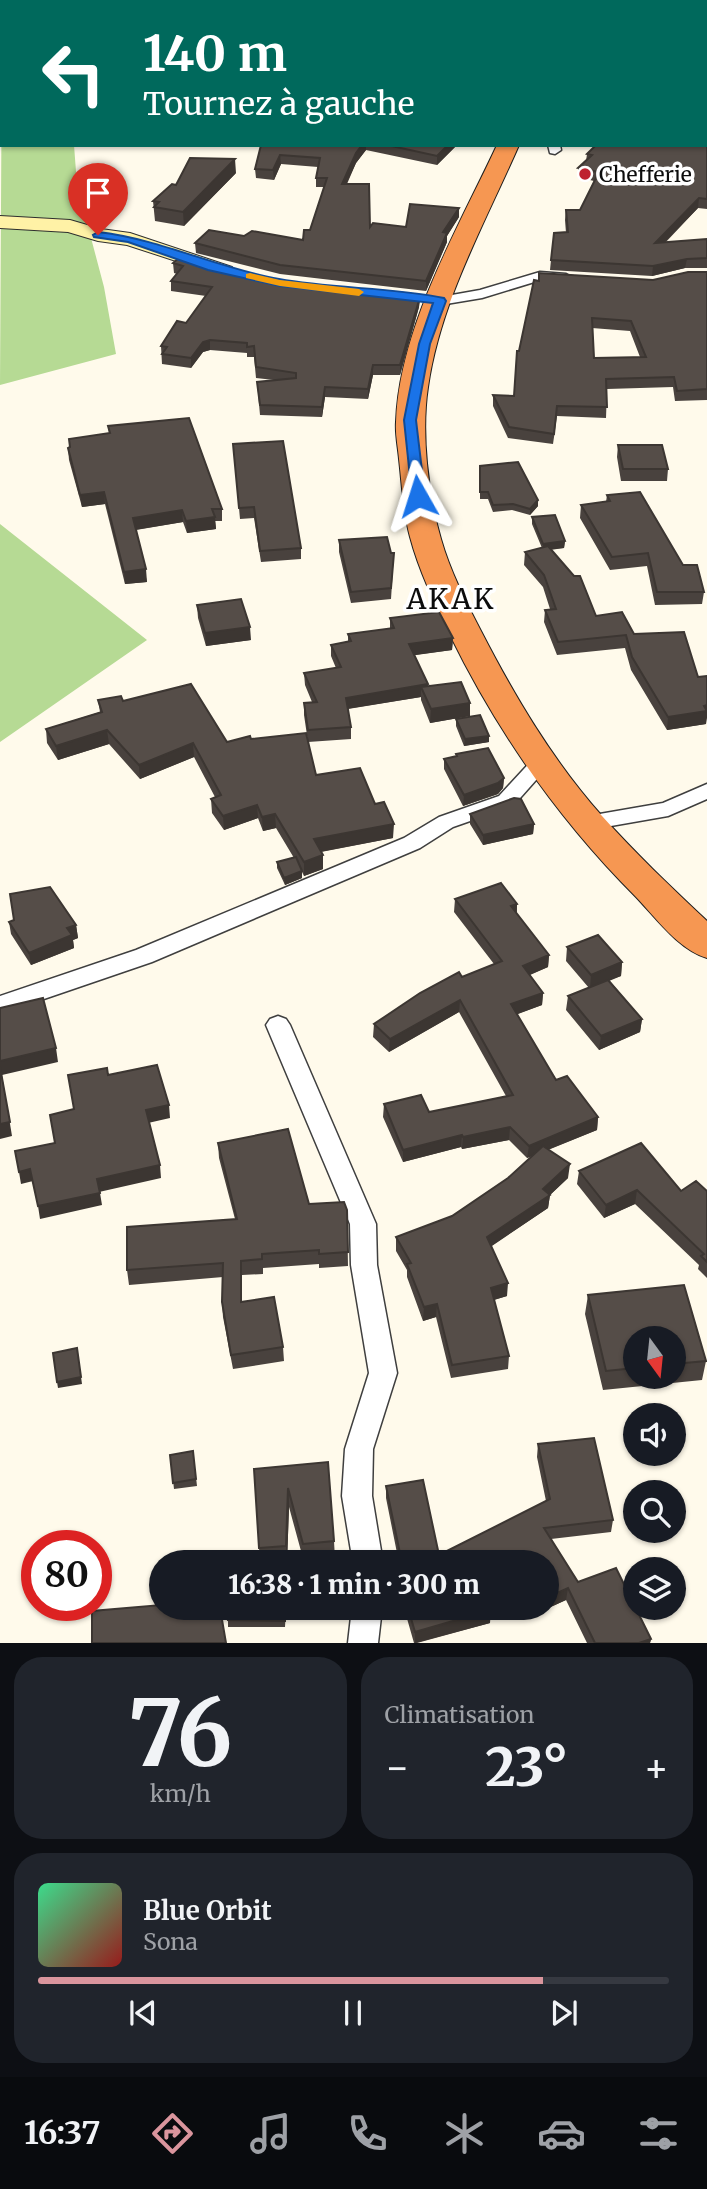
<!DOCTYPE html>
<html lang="fr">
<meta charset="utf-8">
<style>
body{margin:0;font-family:Merriweather,serif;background:#20242c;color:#f1f3f6;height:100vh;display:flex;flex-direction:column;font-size:26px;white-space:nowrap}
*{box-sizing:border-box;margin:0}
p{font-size:23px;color:#9ea1a6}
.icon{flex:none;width:38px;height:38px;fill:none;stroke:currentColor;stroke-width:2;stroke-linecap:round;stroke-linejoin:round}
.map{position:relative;height:1643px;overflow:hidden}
.panel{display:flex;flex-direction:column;gap:14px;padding:14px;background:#0d0f14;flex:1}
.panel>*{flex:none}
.top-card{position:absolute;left:0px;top:0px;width:707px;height:147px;box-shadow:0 2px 5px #0004;background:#00695c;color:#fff;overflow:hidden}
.needle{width:46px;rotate:165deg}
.buttons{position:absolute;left:623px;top:1326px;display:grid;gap:14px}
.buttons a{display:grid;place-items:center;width:63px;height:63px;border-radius:50%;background:#171b24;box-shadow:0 2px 5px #0004;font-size:35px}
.speed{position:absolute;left:21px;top:1530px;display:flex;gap:14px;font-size:35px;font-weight:700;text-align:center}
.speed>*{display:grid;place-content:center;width:91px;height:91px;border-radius:50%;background:#171b24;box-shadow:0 2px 5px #0004;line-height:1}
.speed .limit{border:10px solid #d22;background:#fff;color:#111}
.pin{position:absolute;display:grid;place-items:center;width:60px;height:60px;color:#fff;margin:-72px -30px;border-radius:50% 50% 50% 0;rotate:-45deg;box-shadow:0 0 7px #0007}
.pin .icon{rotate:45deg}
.me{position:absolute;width:77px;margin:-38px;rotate:354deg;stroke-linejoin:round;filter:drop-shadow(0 0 5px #0008)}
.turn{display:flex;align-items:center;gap:24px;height:147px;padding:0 28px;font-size:32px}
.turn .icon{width:91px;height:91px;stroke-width:2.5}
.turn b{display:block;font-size:49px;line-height:60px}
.big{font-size:52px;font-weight:800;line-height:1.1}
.panel .tile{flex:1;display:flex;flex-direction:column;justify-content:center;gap:10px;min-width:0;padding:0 24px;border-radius:28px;background:#20242c}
.panel .dial{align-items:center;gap:0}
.dial b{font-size:91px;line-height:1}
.song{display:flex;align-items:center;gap:21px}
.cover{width:84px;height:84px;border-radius:10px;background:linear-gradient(135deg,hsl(150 70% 55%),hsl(0 70% 35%))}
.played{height:7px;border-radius:4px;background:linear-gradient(90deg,#da959d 80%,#363941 80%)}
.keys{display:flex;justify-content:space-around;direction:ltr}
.heat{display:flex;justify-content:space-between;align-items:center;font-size:38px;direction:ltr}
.panel .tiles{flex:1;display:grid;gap:14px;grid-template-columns:1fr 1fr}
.tile:last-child{grid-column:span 2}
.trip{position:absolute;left:149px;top:1550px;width:410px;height:70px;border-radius:35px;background:#171b24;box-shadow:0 2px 5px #0004;font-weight:800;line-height:70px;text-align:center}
.tabs{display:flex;height:112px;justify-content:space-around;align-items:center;background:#090b0e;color:#9ea1a6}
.tabs .icon{width:49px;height:49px}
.tabs .selected{color:#da959d}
.tabs b{font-size:32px;color:#f1f3f6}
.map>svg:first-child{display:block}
.forest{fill:#b6da94}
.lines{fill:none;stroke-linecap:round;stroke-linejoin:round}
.street-casing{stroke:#3f3f3f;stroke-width:3}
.secondary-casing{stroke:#2e2e2e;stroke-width:2}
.highway-casing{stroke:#1d1d1d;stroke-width:2}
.street{fill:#fff;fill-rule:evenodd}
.secondary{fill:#fff2a6;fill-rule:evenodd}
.highway{fill:#f69752;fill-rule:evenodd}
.wall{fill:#49423e;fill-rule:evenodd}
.shaded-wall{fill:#3c3632}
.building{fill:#554d48;stroke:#3c3632;stroke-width:2;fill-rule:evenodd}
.route{fill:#1a73e8;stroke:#114b97;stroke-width:2}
.slow{fill:#f59e0b}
.poi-dot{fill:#be2330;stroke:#fff;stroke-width:2.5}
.labels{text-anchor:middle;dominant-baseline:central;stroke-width:7;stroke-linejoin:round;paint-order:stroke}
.far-poi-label{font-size:21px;fill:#0c0c0c;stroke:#fff;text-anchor:start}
.quarter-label{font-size:28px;letter-spacing:2px;fill:#0c0c0c;stroke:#fff}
</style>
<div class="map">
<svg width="707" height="1643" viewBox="0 0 707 1643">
<rect width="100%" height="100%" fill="#fffaeb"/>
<!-- forest -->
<path class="forest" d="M2,32V145H74L77,185L104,287L116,354L0,385Z
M0,524L147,640L0,742Z"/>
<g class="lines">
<defs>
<path id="street" d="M75,0H90L74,2Z
M348,0H360L348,2Z
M0,23H2L0,30Z
M548,145H560L561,150L555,154L550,153Z
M540,272L566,274L573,278L566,282L541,280L482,298L440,305L433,301L435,298L480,290Z
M542,755L549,757L552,762L513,806L453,827L420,848L152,962L0,1014V996L136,950L404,838L439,817L499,796L535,757Z
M707,784V799L668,816L588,830L581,828L577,823L581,818L588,816L663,803Z
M278,1016L286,1019L290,1025L376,1224L377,1265L397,1373L373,1449L372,1496L383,1563H353L342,1496L345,1449L369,1373L351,1265L350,1224L266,1025L270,1019Z
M352,1608H382L378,1643H348Z"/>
<path id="secondary" d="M0,216L70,220L101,229L130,233L232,267L235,271L232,275L225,277L127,245L98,241L68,232L0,228Z"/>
<path id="highway" d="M528,0H548L549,2H529Z
M497,145H519C485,223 440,302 428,387C421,433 428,494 441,539C450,571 466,602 481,631C515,697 553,761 602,816C635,853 671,887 707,921V958C679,950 656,918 636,897C559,820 498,733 450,635C435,604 419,571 410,537C403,512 402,485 399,459C398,447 395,434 396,422C399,328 458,229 497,145Z"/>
</defs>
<!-- street casing -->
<use href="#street" class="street-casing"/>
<!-- secondary casing -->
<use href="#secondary" class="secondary-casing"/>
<!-- highway casing -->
<use href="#highway" class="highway-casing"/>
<!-- street -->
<use href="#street" class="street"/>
<!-- secondary -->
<use href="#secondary" class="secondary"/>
<!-- highway -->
<use href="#highway" class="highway"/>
</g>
<!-- wall -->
<path class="wall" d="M176,0H217V2H187Z
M620,0H707V82L705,81V2H622Z
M707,83V209L698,208L665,243L707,239V268H685L652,276L550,270L551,260L566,233L565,220L566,210H580L594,181L578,177V168L586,161L587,154Z
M261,145H457L437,165L366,150L356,163L347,184L370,227H406L459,217L447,236V242L426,291L280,274L196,253L195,243L244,236L303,240L310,230L324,187H316V178L318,167L281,164L274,180L256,178L255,169Z
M236,173L184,226L155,221L153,201L176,185Z
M173,263L279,282L420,297L419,307L400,375H373L368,399L325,397L322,417L260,415L257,382L274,380L256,378L254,357H247V353L210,350L203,352L191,368L162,364L161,346L186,323L206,296L171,291V281L177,274L174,273Z
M707,272V400L675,401L673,387L607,389L606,418L557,416L553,444L508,438L493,406V395L514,396L519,351L653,280ZM592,328L630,331L640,357L594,358Z
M108,426L222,509V521H215L216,529L187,533L183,522L136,530L147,582L125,584L105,504L82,507L69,460L68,448L109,433Z
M618,445L668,469L667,481H621L617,457Z
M234,454L301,548V559L261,562L254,518L240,519Z
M480,466L538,506L530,515L512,510L493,512L488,499H480Z
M607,495L683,565L704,592L702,604L655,605L647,566L610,570L580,518L581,505L606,502Z
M532,517L565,541L564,548L551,549L596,616L634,634L706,718V724L667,730L631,670L625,648L557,655L544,622L545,610L550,609L543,587L524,565L525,552L542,548L532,524Z
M339,540L394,553L391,599L351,603L339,552Z
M197,605L251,640L206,646L198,618Z
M390,618L453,638L452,650L414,655L428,686L470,703V716L430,723L421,700V697L348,709L351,727V739L308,742L316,775L375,804L393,838L321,852L323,855V869L304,876L302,872V878L285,885L277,868V862L294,858L276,828L263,831L258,818L224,830L212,813L211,799L215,797L194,757L140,779L109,744L58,760L47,743L46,729L100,712L98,700L123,701L227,742L251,739L308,742L304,715V703L312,702L305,685L304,673L336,668L331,656V645L348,642V634L390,629Z
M456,719L489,736V742L464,746L456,726Z
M456,754L504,778L503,788L498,794L463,806L444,769V759L456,756Z
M470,814L534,824L533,834L483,845L470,824Z
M455,899L517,904V914L549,955L548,967L530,975L543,993L542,1005L517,1014L556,1080L598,1117L597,1130L548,1150L568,1178L550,1195L548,1208L491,1246L507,1296L494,1300L509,1356L508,1369L451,1378L436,1317L423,1321L407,1277V1270L396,1251V1237L452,1216L508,1178L532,1156L527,1158L509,1140L462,1149L461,1147L403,1162L383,1117L384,1104L429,1112L506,1096L459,1012L389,1052L373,1037L374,1024L462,977L494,964L454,912Z
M9,922L76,925L78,938L73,940L74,948L31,965L11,934Z
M567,947L622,962L621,976L609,980L642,1019L640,1032L599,1050L566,1010L568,996L589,988L566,961Z
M218,1143L309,1204L347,1210L348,1266L319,1268V1264L263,1268V1274L242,1275V1302L283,1347L284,1361L233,1369L223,1317L222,1302L223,1277L129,1285L127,1270L235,1219L219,1158Z
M579,1171L681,1191H707V1278L698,1269L699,1265L635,1204L604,1218L577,1184Z
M684,1285L706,1361L702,1380L603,1390L585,1314L588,1295ZM635,1339H674V1377H635Z
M538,1444L613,1520L611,1532L551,1539L578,1582L651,1639L650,1643H587L566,1600L533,1615L529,1608H546V1563H399L386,1498V1486L439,1555L546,1501L537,1457Z
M193,1451L197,1486L174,1489L170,1455Z
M328,1462L334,1541L335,1559L304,1562L289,1507L287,1563H260L254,1469Z
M286,1608L285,1627H228V1620Z
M404,1608H495L491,1610L490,1623L417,1643H414Z"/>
<!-- shaded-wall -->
<path class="shaded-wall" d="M623,0H638V1L623,2Z
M362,145H366V150L356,163L342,193V184L356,153Z
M448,145H457L437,165V156Z
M280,155L281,164L274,180L273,170Z
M235,159L236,173L184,226L183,212Z
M699,198L698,208L654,253L655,243Z
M459,208V217L447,236V242L426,291V281L443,232Z
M687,259L685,268L652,276L653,266Z
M420,297L419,307L400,375V365Z
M210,340V350L203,352L191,368V358L203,342Z
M373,365V375L368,399V389Z
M325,387V397L322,417V407Z
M104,492L105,504L82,507L80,495Z
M538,500V506L530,515V509Z
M182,510L183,522L134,530L133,518Z
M215,517L216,529L187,533L186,521Z
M565,541L564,548L543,551V544Z
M146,569L147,582L125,584L124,572Z
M250,627L251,640L206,646L205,633Z
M453,638L452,650L409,656V644Z
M428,684L427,696L421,687V697L346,709V698Z
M470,703V716L430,723L431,709Z
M707,705V718L706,724L667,730L668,717Z
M107,730L109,744L58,760L56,746Z
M489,736V742L464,746L465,739Z
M193,743L194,757L140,779L139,765Z
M504,778L503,788L498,794L463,806L464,795Z
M257,805L258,818L224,830L223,816Z
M275,814L276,828L263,831L262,817Z
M394,824L393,838L314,853V839Z
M534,824L533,834L483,845V835Z
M323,855V869L304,876V862Z
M302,871V878L285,885L284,878Z
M517,904L516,916L511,906Z
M76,925L78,938L73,940L74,948L31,965L29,953L67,928Z
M549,955L548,967L522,978L523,966Z
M622,962L621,976L590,989L591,975Z
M543,993L542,1005L510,1017L511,1004Z
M460,1000L459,1012L389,1052L390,1039Z
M642,1019L640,1032L599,1050L601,1036Z
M56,1048L58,1062L2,1075L12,1136L0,1139V1061Z
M169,1105L170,1118L148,1123L146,1110Z
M598,1117L597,1130L527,1158L529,1146Z
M510,1127L509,1140L462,1149L463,1137Z
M462,1135L461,1147L403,1162V1150Z
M570,1164L568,1178L550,1195L548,1208L486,1250L487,1237L543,1189Z
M160,1165L161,1178L99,1192L97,1179Z
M30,1169L33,1181L21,1184L19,1172Z
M637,1190L635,1204L604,1218L606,1205Z
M100,1193L102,1205L40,1219L38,1206Z
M241,1261L242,1275V1317L241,1302Z
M508,1283L507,1296L490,1301L491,1288Z
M437,1304L436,1317L423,1321L424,1307Z
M77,1348L82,1384L58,1388L57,1382Z
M288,1488L289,1507L287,1563L286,1546Z
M568,1588L566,1600L533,1615L534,1608H546V1598Z
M487,1608H495L490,1611V1623L415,1643V1632Z
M651,1639L650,1643H639Z"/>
<!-- building -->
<path class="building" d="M647,0H707V72L706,71L705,75V2H649Z
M705,83H707V199L699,198L655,243L707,239V258L687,259L653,266L551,260L554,233L568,232L566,210H580L599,172L578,168L592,155L587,154L596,145H705Z
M261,145H362L356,153L342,184H369L370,227L373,223L406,227L410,204L459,208L443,232L447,233L426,281L280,265L195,243L209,230L244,236L252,231L303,240L304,230H310L327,178H316L320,158L280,155L273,170L255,169Z
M387,145H448L437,156Z
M190,158L235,159L183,212L154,207L159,202L153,201L172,184L176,185Z
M180,257L279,282L420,297L400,365H373L368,389L325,387L322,407L260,405L257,382L296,378V373L256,367L254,346L247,347V343L210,340L203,342L191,358L162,354L167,347L161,346L177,321L186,323L212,287L171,281L183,266L173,263Z
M688,272H707V389L677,391L674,377L606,379L607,407L557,406L554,434L509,427L493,395L514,396L517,351H519L534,280L539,281V273L653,280ZM592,318L631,321L646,357L594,358Z
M189,418L222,509H212L215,517L186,521L182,510L133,518L146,569L124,572L104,492L80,495L68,448L70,447L69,439L110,433L108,426Z
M283,441L301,548L260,551L254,507L239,508L233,444Z
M618,445H662L668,469H623Z
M518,462L538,500L530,509L513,504L493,505L488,492H480V466Z
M640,492L683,565H697L704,592H657L648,553L612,557L581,505L610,501L607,495Z
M555,515L565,541L543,544L532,517Z
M387,537L391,553H394L391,588L351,592L339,540Z
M548,546L574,576H580L596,616L622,612L634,634L684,632L698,677L707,676V705L704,706L707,711L668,717L632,657L626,635L558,642L545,610L556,609L544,575L525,552Z
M241,599L250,627L205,633L197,605Z
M439,612L453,638L409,644L428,684L346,698L351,727L308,730L304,703L317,702L304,673L341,667L331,645L351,641L348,634L394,628L390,618Z
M461,682L470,703L431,709L421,687Z
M191,684L227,742L250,736L251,739L306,733L316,775L360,768L375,804L384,802L394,824L314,839L323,855L304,862L275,814L262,817L257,805L223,816L211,799L221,795L193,743L139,765L107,730L56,746L46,729L102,712L98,700L121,696L123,701Z
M480,715L489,736L465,739L456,719Z
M488,748L504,778L498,783L464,795L444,759L457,756L456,754Z
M514,798L521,799L534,824L483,835L470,814Z
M296,857L302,871L284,878L277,862Z
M501,883L517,904L511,906L549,955L523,966L543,993L511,1004L556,1080L567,1076L598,1117L529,1146L510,1127L463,1137L462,1135L403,1150L384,1104L421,1095L429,1112L513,1095L460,1000L390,1039L374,1024L420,993L459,972L462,977L502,961L455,899Z
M50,887L76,925L67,928L72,935L29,953L9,922L14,920L10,894Z
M598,935L622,962L591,975L567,947Z
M608,980L642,1019L601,1036L568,996Z
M43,998L56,1048L0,1061V1008Z
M157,1065L169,1105L146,1110L160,1165L97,1179L100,1193L38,1206L30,1169L19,1172L15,1151L55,1143L50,1115L74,1109L68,1075L107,1068L108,1075Z
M0,1067L10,1122L0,1124Z
M288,1129L309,1204L344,1202L347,1210L348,1252L319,1254V1250L262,1254V1259L241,1261V1302L274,1297L283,1347L231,1355L222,1302L223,1263L127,1270V1227L237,1219L218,1143Z
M641,1143L681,1191L696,1181L707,1191V1262L701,1256L704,1254L637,1190L606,1205L579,1171Z
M543,1146L570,1164L543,1189L550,1195L487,1237L508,1283L491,1288L509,1356L452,1365L437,1304L424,1307L407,1264L411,1263L396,1237L452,1216L508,1178Z
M684,1285L706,1361L674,1364V1339H635V1368L606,1371L588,1295Z
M77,1348L81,1377L57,1382L53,1353Z
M594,1438L613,1520L544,1528L578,1582L616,1568L651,1639L639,1643H595L568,1588L546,1598V1563H402L386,1486L423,1480L439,1555L550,1499L538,1444Z
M193,1451L196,1479L173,1483L170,1455Z
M328,1462L334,1541L303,1544L288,1488L286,1546L259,1548L254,1469Z
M161,1605V1608H220L226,1643H92V1611Z
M229,1608H285V1621L228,1620Z
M408,1608H490L491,1610L415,1632Z"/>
<!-- route -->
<path class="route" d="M98,232C160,239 217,268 279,279C333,289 390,287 444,298L446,301L430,344L416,420L425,496L423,499H413L412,496L404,420L419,344L433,303L280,286L208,270L128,242L94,237L93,235Z"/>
<!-- slow -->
<path class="slow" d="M250,273L280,280L359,289L364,292L359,296L280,286L246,278V274Z"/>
<!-- markers -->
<circle class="poi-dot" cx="585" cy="174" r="7"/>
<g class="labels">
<!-- far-poi labels -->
<g class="far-poi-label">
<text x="599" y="174">Chefferie</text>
</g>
<!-- quarter labels -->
<g class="quarter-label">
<text x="451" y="599">AKAK</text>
</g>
</g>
</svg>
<div class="buttons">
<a><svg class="needle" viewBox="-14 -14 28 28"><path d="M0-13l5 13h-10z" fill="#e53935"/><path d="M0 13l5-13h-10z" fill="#9ea1a6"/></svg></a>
<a><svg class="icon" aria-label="sound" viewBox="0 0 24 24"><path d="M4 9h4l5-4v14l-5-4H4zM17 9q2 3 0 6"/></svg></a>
<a><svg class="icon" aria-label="search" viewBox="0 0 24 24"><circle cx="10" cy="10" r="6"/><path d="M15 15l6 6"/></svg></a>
<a><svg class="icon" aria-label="layers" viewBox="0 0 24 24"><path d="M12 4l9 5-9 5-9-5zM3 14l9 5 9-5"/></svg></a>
</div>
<div class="speed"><div class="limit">80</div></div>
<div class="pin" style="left:98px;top:235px;background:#d93025"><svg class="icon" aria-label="arrive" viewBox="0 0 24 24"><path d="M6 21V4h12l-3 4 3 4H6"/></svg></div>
<svg class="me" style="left:418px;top:496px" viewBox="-20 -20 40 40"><path d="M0-17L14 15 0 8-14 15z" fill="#1a73e8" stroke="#fff" stroke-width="4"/></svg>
<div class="trip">16:38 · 1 min · 300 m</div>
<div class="top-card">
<div class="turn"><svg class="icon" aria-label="left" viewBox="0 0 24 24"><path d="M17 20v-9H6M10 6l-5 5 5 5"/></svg><div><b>140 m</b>Tournez à gauche</div></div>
</div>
</div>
<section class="panel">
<div class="tiles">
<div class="tile dial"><b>76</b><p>km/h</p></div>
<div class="tile"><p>Climatisation</p>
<div class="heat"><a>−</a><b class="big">23°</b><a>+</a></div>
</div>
<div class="tile">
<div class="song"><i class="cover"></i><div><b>Blue Orbit</b><p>Sona</p></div></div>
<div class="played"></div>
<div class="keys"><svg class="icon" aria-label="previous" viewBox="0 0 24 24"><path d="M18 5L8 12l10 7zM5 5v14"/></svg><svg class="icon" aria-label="pause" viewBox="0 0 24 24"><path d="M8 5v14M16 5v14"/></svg><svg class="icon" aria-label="next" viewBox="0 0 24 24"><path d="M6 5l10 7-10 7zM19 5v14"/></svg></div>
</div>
</div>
</section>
<nav class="tabs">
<b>16:37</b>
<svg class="icon selected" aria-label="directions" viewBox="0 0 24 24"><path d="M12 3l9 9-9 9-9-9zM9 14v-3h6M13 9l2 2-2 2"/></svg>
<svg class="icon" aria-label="music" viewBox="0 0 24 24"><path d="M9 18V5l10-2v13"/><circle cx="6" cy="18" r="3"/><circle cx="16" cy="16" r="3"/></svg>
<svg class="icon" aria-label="phone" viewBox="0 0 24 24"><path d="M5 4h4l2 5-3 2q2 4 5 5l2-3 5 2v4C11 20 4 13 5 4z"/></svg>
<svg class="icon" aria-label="climate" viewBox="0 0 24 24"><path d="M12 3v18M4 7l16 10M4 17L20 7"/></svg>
<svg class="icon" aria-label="car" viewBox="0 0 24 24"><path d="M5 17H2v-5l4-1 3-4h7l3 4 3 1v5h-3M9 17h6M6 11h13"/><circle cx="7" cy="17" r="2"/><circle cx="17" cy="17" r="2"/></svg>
<svg class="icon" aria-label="filters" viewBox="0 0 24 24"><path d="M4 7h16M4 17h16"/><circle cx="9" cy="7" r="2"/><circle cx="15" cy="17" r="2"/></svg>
</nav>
